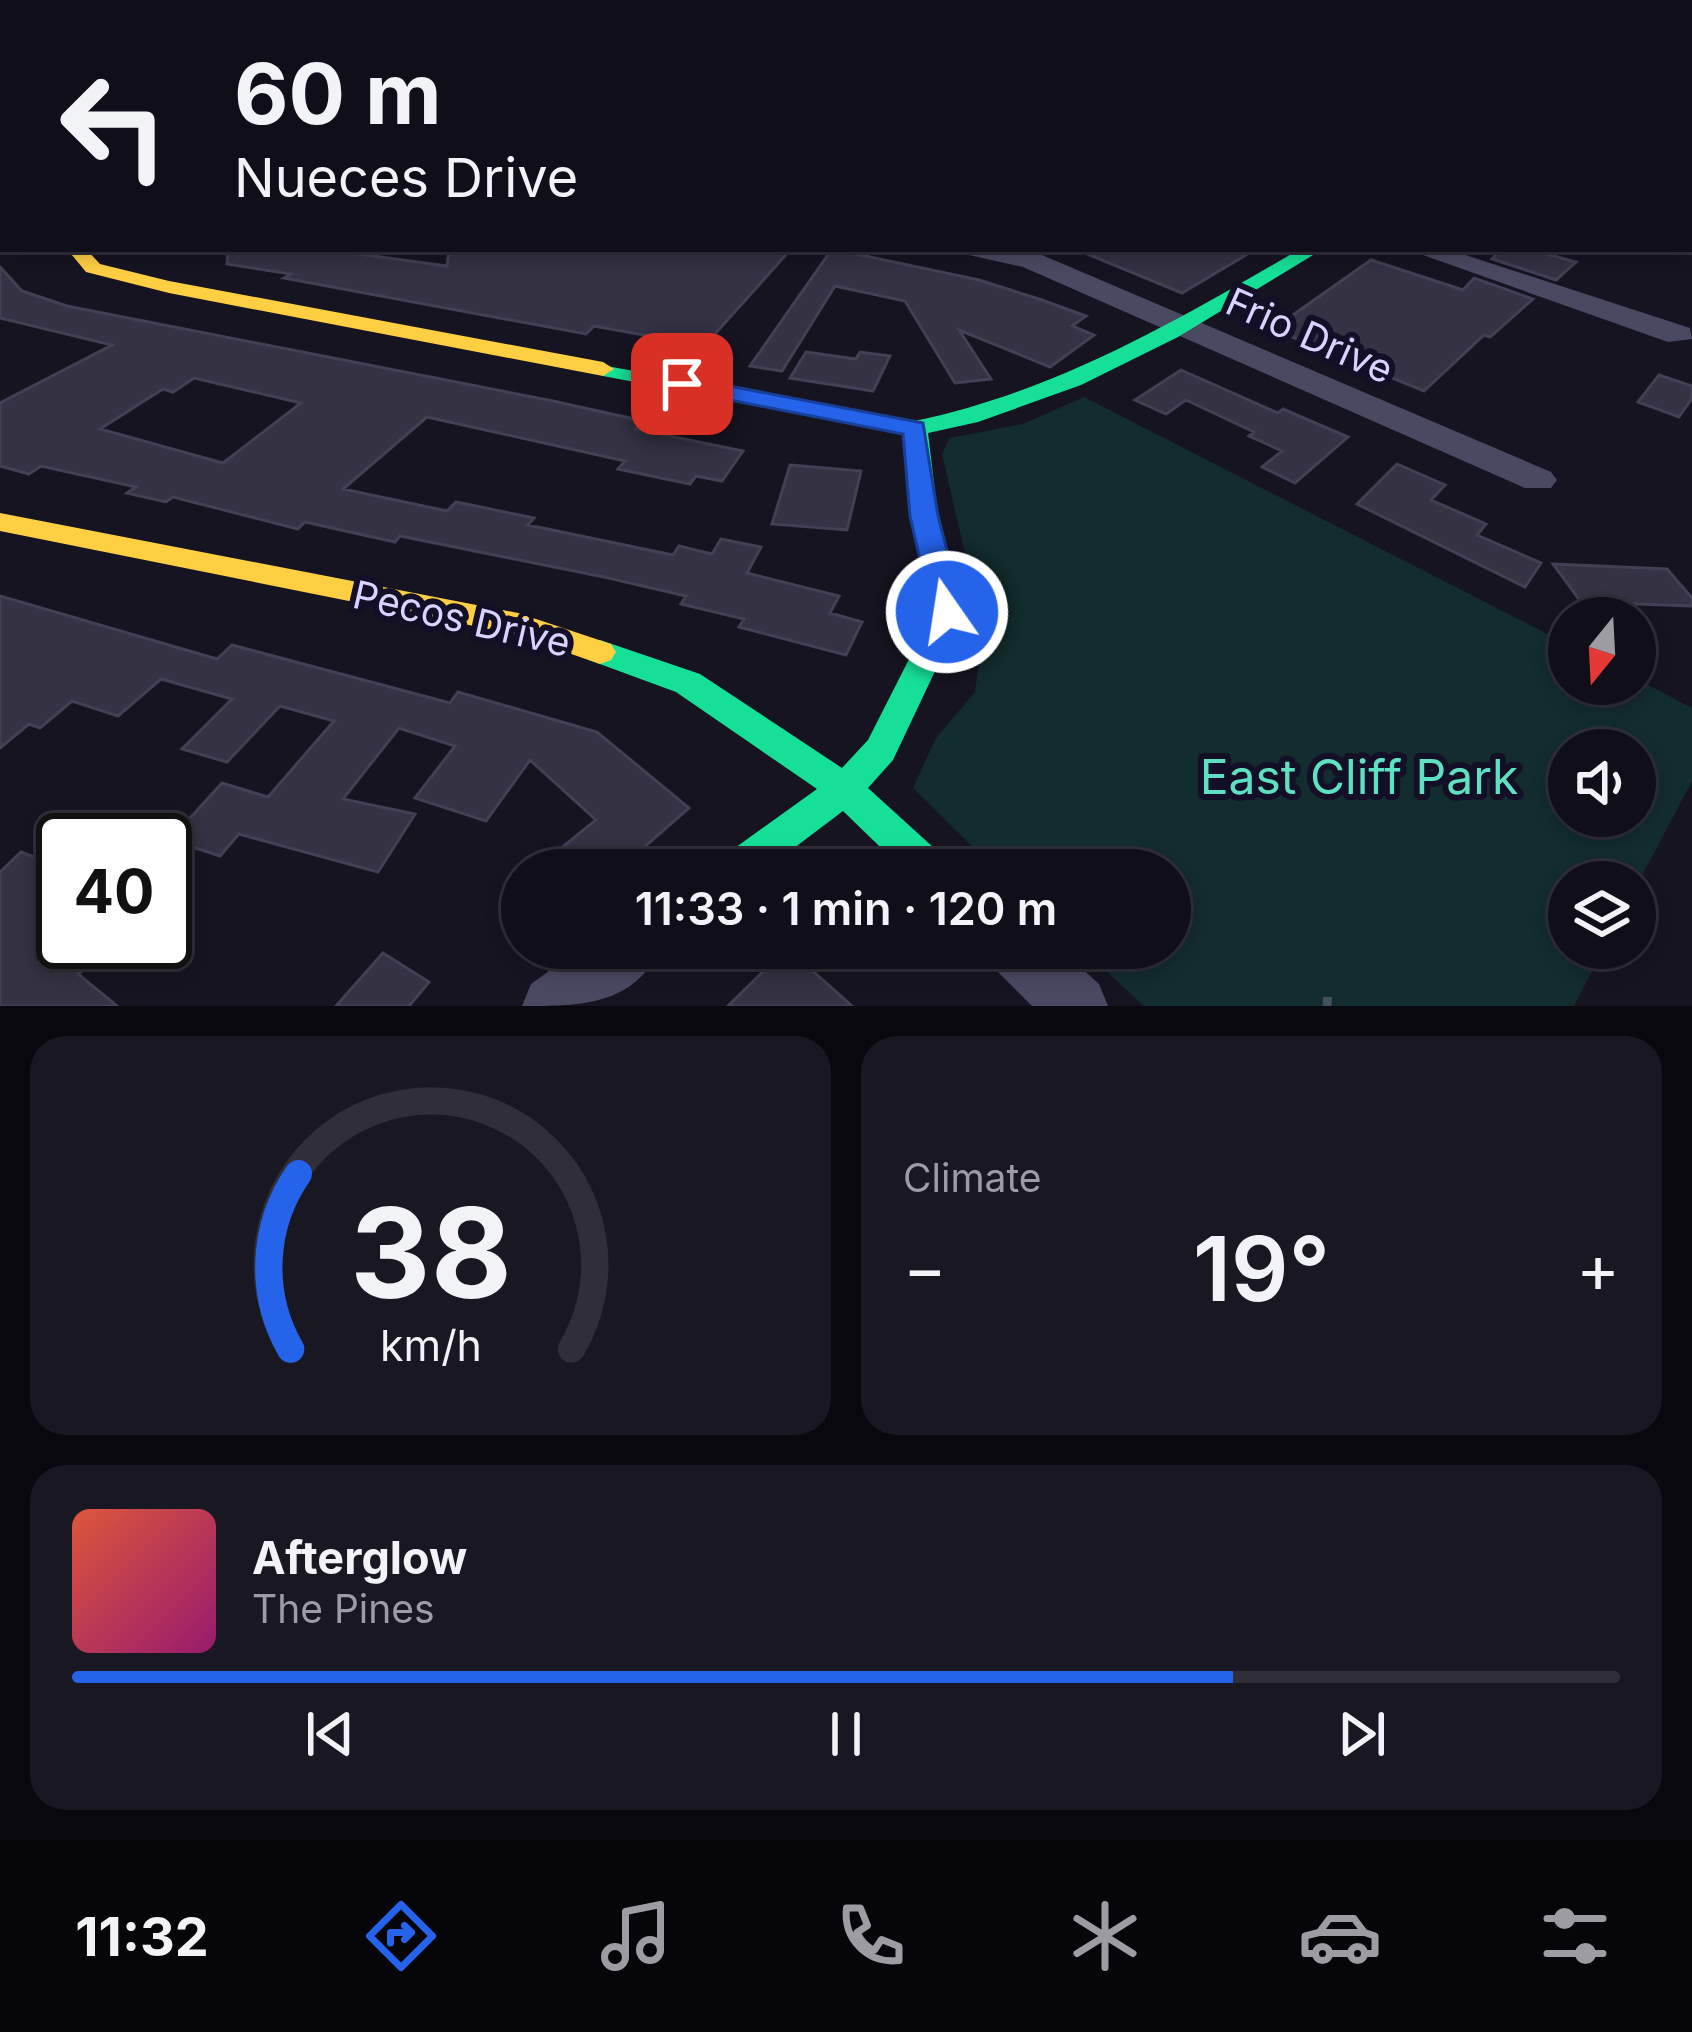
<!DOCTYPE html>
<meta charset="utf-8">
<style>
body{margin:0;font-family:Inter,sans-serif;background:#191822;color:#f1f3f6;height:100vh;display:flex;flex-direction:column;font-size:45px;white-space:nowrap}
*{box-sizing:border-box;margin:0}
p{font-size:39px;color:#9c9ca2}
.icon{flex:none;width:66px;height:66px;fill:none;stroke:currentColor;stroke-width:2;stroke-linecap:round;stroke-linejoin:round}
.map{position:relative;height:1006px;overflow:hidden}
.sheet{display:flex;flex-direction:column;gap:30px;padding:30px;background:#09080e;flex:1}
.sheet>*{flex:none}
.hud{position:absolute;left:0px;top:0px;width:1692px;height:252px;box-shadow:0 6px 18px #0003,0 0 0 3px #302f38;background:#100f19;color:#f1f3f6;overflow:hidden}
.needle{width:78px;rotate:198deg}
.tools{position:absolute;left:1548px;top:597px;display:grid;gap:24px}
.tools a{display:grid;place-items:center;width:108px;height:108px;border-radius:50%;background:#100f19;box-shadow:0 6px 18px #0003,0 0 0 3px #302f38;font-size:60px}
.speed{position:absolute;left:36px;top:813px;display:flex;gap:24px;font-size:60px;font-weight:700;text-align:center}
.speed>*{display:grid;place-content:center;width:156px;height:156px;border-radius:50%;background:#100f19;box-shadow:0 6px 18px #0003,0 0 0 3px #302f38;line-height:1}
.speed .limit{border:6px solid #111;border-radius:18px;background:#fff;color:#111}
.pin{position:absolute;display:grid;place-items:center;width:102px;height:102px;color:#fff;margin:-51px;border-radius:24px;box-shadow:0 6px 18px #0006}
.me{position:absolute;width:132px;margin:-66px;rotate:347deg;stroke-linejoin:round;filter:drop-shadow(0 0 9px #0008)}
.turn{display:flex;align-items:center;gap:42px;height:252px;padding:0 36px;font-size:54px}
.turn .icon{width:156px;height:156px;stroke-width:2.5}
.turn b{display:block;font-size:84px;line-height:102px}
.big{font-size:90px;font-weight:600;line-height:1.1}
.sheet .card{flex:1;display:flex;flex-direction:column;justify-content:center;gap:18px;min-width:0;padding:0 42px;border-radius:36px;background:#191822}
.sheet .dial{align-items:center;gap:0}
.dial svg{height:312px;overflow:visible;fill:none;stroke:#302f38;stroke-width:7;stroke-linecap:round;text-anchor:middle}
.dial text{fill:#f1f3f6;stroke:none}
.song{display:flex;align-items:center;gap:36px}
.cover{width:144px;height:144px;border-radius:18px;background:linear-gradient(135deg,hsl(10 70% 55%),hsl(320 70% 35%))}
.played{height:12px;border-radius:6px;background:linear-gradient(90deg,#2563eb 75%,#302f38 75%)}
.keys{display:flex;justify-content:space-around;direction:ltr}
.heat{display:flex;justify-content:space-between;align-items:center;font-size:66px;direction:ltr}
.sheet .tiles{flex:1;display:grid;gap:30px;grid-template-columns:1fr 1fr}
.card:last-child{grid-column:span 2}
.trip{position:absolute;left:501px;top:849px;width:690px;height:120px;border-radius:60px;background:#100f19;box-shadow:0 6px 18px #0003,0 0 0 3px #302f38;font-weight:600;line-height:120px;text-align:center}
.tab-bar{display:flex;height:192px;justify-content:space-around;align-items:center;background:#06060a;color:#9c9ca2}
.tab-bar .icon{width:84px;height:84px}
.tab-bar .current{color:#2563eb}
.tab-bar b{font-size:54px;color:#f1f3f6}
.map>svg:first-child{display:block}
.green{fill:#132c2d;fill-rule:evenodd}
.building{fill:#343243;stroke:#433f54;stroke-width:3;fill-rule:evenodd}
.lines{fill:none;stroke-linecap:round;stroke-linejoin:round}
.path{stroke:#44505f;stroke-width:9;stroke-dasharray:9 14;stroke-linecap:butt}
.street{fill:#4a4962;fill-rule:evenodd}
.fast{fill:#16e098;fill-rule:evenodd}
.slow{fill:#ffcf43;fill-rule:evenodd}
.jam{fill:#f24e42;fill-rule:evenodd}
.route{fill:#2563eb;stroke:#184099;stroke-width:3}
.labels{text-anchor:middle;dominant-baseline:central;stroke-width:12;stroke-linejoin:round;paint-order:stroke}
.street-label{font-size:39px;fill:#d9d4ff;stroke:#130f26}
.near-park-label{font-size:48px;fill:#5fe0c0;stroke:#130f26}
</style>
<div class="map">
<svg width="1692" height="1006" viewBox="0 0 1692 1006">
<rect width="100%" height="100%" fill="#161421"/>
<!-- green -->
<path class="green" d="M1084,397L1569,645V684H1635V678L1692,708V781L1635,889V882H1569V948H1604L1574,1006H1144L1081,948H1170V870H996L913,788L936,738L975,692L983,631L942,454L949,438L1023,424ZM1569,750H1635V816H1569Z"/>
<!-- building -->
<path class="building" d="M228,249H322L447,266L449,249H791L698,353L659,346L666,339L594,326L586,334L284,278L291,274L227,264Z
M832,249L979,280L1042,300L1086,316L1072,326L1094,335L1050,367L959,330L991,379L955,383L905,301L835,286L782,371L750,366Z
M1075,249H1256L1182,293Z
M1501,249H1528L1576,262L1556,280L1492,259Z
M1371,260L1463,290L1474,278L1533,299L1490,337L1484,335L1424,391L1273,329Z
M0,267L22,291L67,306L553,401L643,421L636,429L743,451L722,481L696,476L690,484L618,469L625,461L427,417L343,489L447,511L456,502L534,518L528,525L673,555L679,546L712,554L721,539L761,547L747,573L839,596L830,613L862,622L846,655L739,627L744,619L681,604L686,596L604,577L400,536L395,542L305,522L298,529L173,497L166,502L127,493L136,487L41,466L29,474L0,466V403L112,345L0,318ZM194,378L301,403L223,463L100,429L163,389L173,392Z
M806,352L856,359L860,352L890,356L873,391L790,378Z
M1181,370L1278,413L1283,409L1348,437L1295,483L1262,467L1282,451L1249,436L1254,432L1186,400L1166,414L1135,400Z
M1659,375L1692,386V398L1679,417L1638,402Z
M1397,464L1445,485L1431,500L1486,524L1477,535L1541,563L1525,587L1357,504Z
M790,465L861,471L847,530L772,524Z
M1553,564L1667,569L1692,598V606L1581,602Z
M0,596L217,659L232,645L450,703L458,692L597,732L689,808L618,870H566L551,856L596,820L530,760L486,821L415,798L455,746L399,728L343,799L415,814L378,872L239,834L220,856L170,840L222,783L268,797L334,721L280,706L227,762L182,749L232,699L161,679L118,716L72,701L40,728L29,724L0,748Z
M21,852L63,868V942H116L78,974L117,1006H0V872Z
M787,948L852,1006H728Z
M383,953L429,982L409,1006H336Z"/>
<g class="lines">
<!-- path -->
<path class="path" d="M1327,1006L1328,993"/>
<!-- street -->
<path class="street" d="M12,0H33L10,3Z
M185,0H205L183,3Z
M672,0H688L671,3Z
M1411,0H1427L1428,3H1412Z
M1494,0H1533L1535,2L1496,3Z
M0,72H3V84H0Z
M3,100V113L0,114V101Z
M1689,126H1692V138H1689Z
M1689,202L1692,203V219L1689,218Z
M965,249L1042,255L1551,472L1557,480L1551,488H1525L1023,267L969,255Z
M1406,249H1447L1690,328L1692,339L1668,342Z
M581,948H661C633,1006 581,1006 522,1006L531,984Z
M985,948H1059L1099,984L1108,1006H1032L994,968Z"/>
<!-- fast -->
<path class="fast" d="M1689,61H1692V69H1689Z
M1300,249H1323L1178,337L1081,385L978,422L928,433L938,516L963,612L893,760L868,788L945,858L950,870H904L843,811L765,870H716L721,858L817,789L676,692L589,660L584,652L589,644L600,640L700,674L842,768L868,740L933,612L910,516L903,433L603,376L592,369L595,364L915,421C1057,391 1177,321 1300,249Z"/>
<!-- slow -->
<path class="slow" d="M67,249H86L100,264L169,281L603,362L614,369L603,376L169,293L86,272Z
M0,513L518,613L611,644L616,652L611,660L600,664L514,634L0,531Z"/>
<!-- jam -->
<path class="jam" d="M904,0H945L949,3H908Z"/>
</g>
<!-- route -->
<path class="route" d="M682,377L923,423L938,516L963,612L958,620H936L932,612L910,516L903,434L674,389V379Z"/>
<g class="labels">
<!-- street labels -->
<g class="street-label">
<text transform="translate(1310 335) rotate(24)">Frio Drive</text>
<text transform="translate(462 618) rotate(13)">Pecos Drive</text>
</g>
<!-- near-park labels -->
<g class="near-park-label">
<text x="1359" y="776">East Cliff Park</text>
</g>
</g>
</svg>
<div class="tools">
<a><svg class="needle" viewBox="-14 -14 28 28"><path d="M0-13l5 13h-10z" fill="#e53935"/><path d="M0 13l5-13h-10z" fill="#9c9ca2"/></svg></a>
<a><svg class="icon" aria-label="sound" viewBox="0 0 24 24"><path d="M4 9h4l5-4v14l-5-4H4zM17 9q2 3 0 6"/></svg></a>
<a><svg class="icon" aria-label="layers" viewBox="0 0 24 24"><path d="M12 4l9 5-9 5-9-5zM3 14l9 5 9-5"/></svg></a>
</div>
<div class="speed"><div class="limit">40</div></div>
<div class="pin" style="left:682px;top:384px;background:#d93025"><svg class="icon" aria-label="arrive" viewBox="0 0 24 24"><path d="M6 21V4h12l-3 4 3 4H6"/></svg></div>
<svg class="me" style="left:947px;top:612px" viewBox="-20 -20 40 40"><circle r="17" fill="#2563eb" stroke="#fff" stroke-width="3"/><path d="M0-11L8 9 0 5-8 9z" fill="#fff"/></svg>
<div class="trip">11:33 · 1 min · 120 m</div>
<div class="hud">
<div class="turn"><svg class="icon" aria-label="left" viewBox="0 0 24 24"><path d="M17 20v-9H6M10 6l-5 5 5 5"/></svg><div><b>60 m</b>Nueces Drive</div></div>
</div>
</div>
<section class="sheet">
<div class="tiles">
<div class="card dial"><svg viewBox="0 0 100 80">
<path d="M14 69A42 42 0 1 1 86 69"/>
<path d="M14 69A42 42 0 0 1 16 24" stroke="#2563eb"/>
<text x="50" y="56" font-size="32" font-weight="700">38</text>
<text x="50" y="72" font-size="11">km/h</text>
</svg></div>
<div class="card"><p>Climate</p>
<div class="heat"><a>−</a><b class="big">19°</b><a>+</a></div>
</div>
<div class="card">
<div class="song"><i class="cover"></i><div><b>Afterglow</b><p>The Pines</p></div></div>
<div class="played"></div>
<div class="keys"><svg class="icon" aria-label="previous" viewBox="0 0 24 24"><path d="M18 5L8 12l10 7zM5 5v14"/></svg><svg class="icon" aria-label="pause" viewBox="0 0 24 24"><path d="M8 5v14M16 5v14"/></svg><svg class="icon" aria-label="next" viewBox="0 0 24 24"><path d="M6 5l10 7-10 7zM19 5v14"/></svg></div>
</div>
</div>
</section>
<nav class="tab-bar">
<b>11:32</b>
<svg class="icon current" aria-label="directions" viewBox="0 0 24 24"><path d="M12 3l9 9-9 9-9-9zM9 14v-3h6M13 9l2 2-2 2"/></svg>
<svg class="icon" aria-label="music" viewBox="0 0 24 24"><path d="M9 18V5l10-2v13"/><circle cx="6" cy="18" r="3"/><circle cx="16" cy="16" r="3"/></svg>
<svg class="icon" aria-label="phone" viewBox="0 0 24 24"><path d="M5 4h4l2 5-3 2q2 4 5 5l2-3 5 2v4C11 20 4 13 5 4z"/></svg>
<svg class="icon" aria-label="climate" viewBox="0 0 24 24"><path d="M12 3v18M4 7l16 10M4 17L20 7"/></svg>
<svg class="icon" aria-label="car" viewBox="0 0 24 24"><path d="M5 17H2v-5l4-1 3-4h7l3 4 3 1v5h-3M9 17h6M6 11h13"/><circle cx="7" cy="17" r="2"/><circle cx="17" cy="17" r="2"/></svg>
<svg class="icon" aria-label="filters" viewBox="0 0 24 24"><path d="M4 7h16M4 17h16"/><circle cx="9" cy="7" r="2"/><circle cx="15" cy="17" r="2"/></svg>
</nav>
